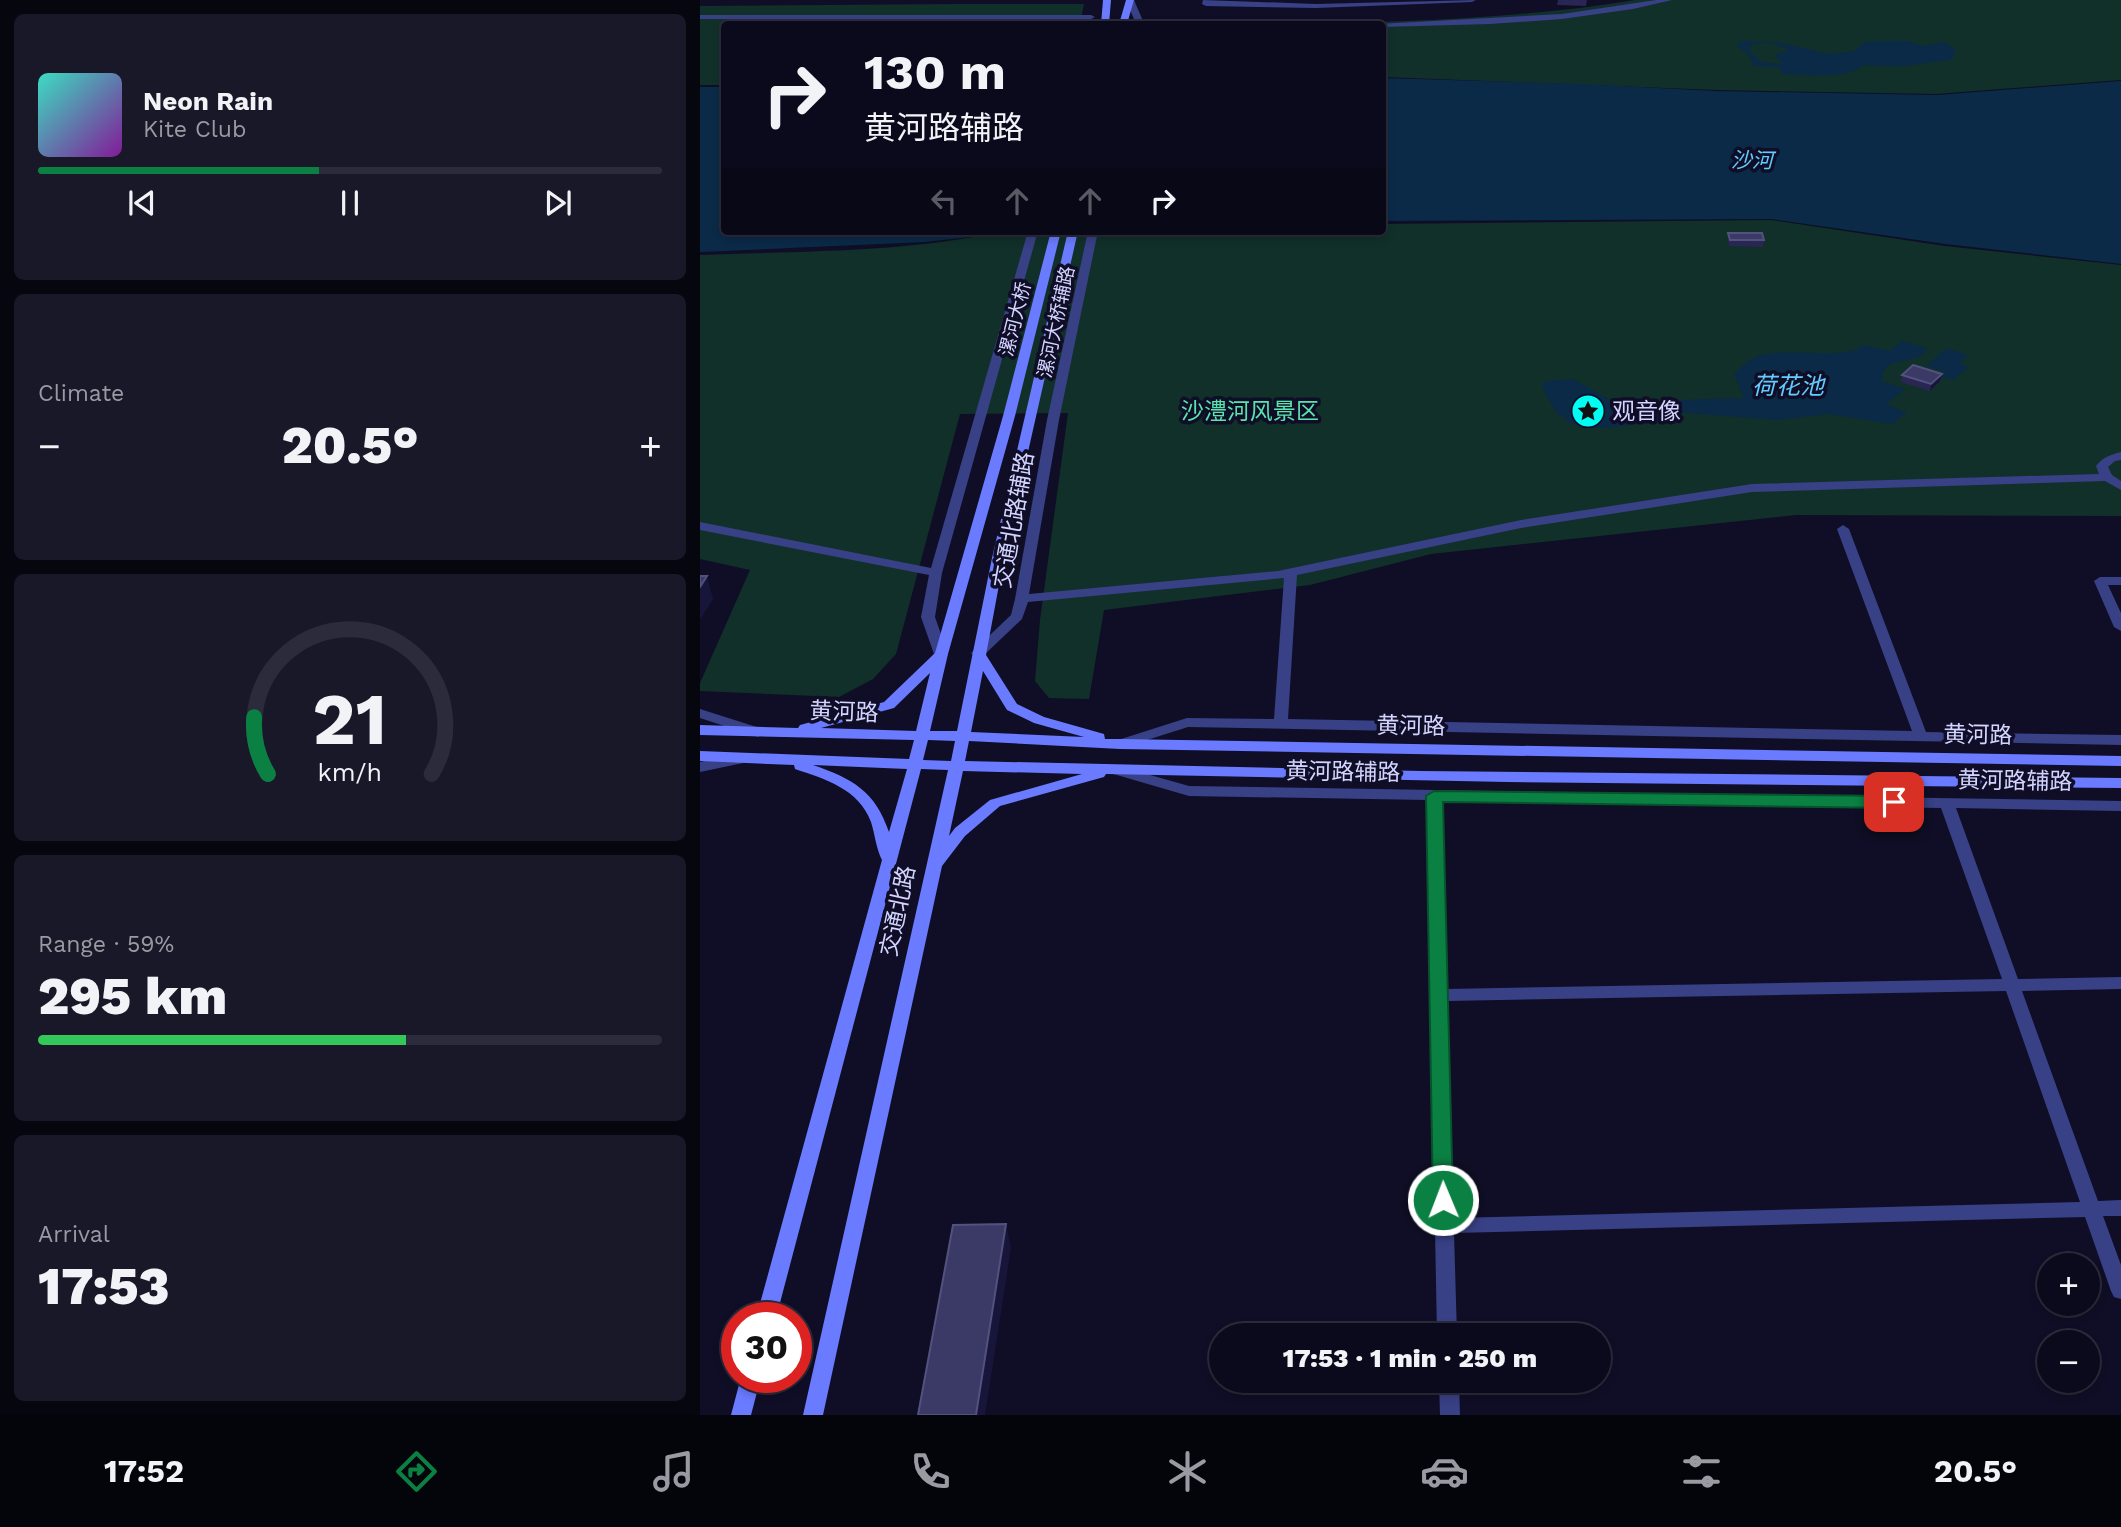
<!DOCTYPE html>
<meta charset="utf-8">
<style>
body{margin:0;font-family:"Work Sans","Noto Sans SC",sans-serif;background:#191829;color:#f1f3f6;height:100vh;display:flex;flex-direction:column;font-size:26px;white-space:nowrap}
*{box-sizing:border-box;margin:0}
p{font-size:23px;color:#9a9aa3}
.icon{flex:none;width:38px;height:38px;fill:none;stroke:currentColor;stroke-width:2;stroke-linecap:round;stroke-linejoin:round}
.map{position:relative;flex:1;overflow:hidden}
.drawer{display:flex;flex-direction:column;gap:14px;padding:14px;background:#06060f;width:700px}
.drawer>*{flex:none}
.guide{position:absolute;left:21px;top:21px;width:665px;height:214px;border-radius:7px;box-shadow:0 4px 10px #0003,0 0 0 2px #2b2b3b;background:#0b0a1c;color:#f1f3f6;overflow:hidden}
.buttons{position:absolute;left:1337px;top:1253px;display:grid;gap:14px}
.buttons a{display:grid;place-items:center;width:63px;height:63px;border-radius:50%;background:#0b0a1c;box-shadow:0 4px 10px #0003,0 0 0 2px #2b2b3b;font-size:35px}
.speed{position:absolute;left:21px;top:1302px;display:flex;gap:14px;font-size:35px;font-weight:700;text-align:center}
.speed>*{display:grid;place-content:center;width:91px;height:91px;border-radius:50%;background:#0b0a1c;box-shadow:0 4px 10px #0003,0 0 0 2px #2b2b3b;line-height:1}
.speed .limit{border:10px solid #d22;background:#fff;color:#111}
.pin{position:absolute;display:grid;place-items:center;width:60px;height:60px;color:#fff;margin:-30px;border-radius:14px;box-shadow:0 4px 10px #0006}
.me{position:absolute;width:77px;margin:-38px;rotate:359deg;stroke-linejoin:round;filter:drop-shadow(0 0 5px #0008)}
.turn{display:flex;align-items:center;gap:24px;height:147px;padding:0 28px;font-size:32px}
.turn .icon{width:91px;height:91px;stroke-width:2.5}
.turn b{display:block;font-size:49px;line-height:60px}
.lanes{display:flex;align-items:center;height:66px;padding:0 28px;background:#0003;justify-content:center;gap:35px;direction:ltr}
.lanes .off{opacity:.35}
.big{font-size:52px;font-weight:800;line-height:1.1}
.drawer .widget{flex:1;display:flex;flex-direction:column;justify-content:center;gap:10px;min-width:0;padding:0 24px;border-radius:10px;background:#191829}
.drawer .dial{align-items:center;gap:0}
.dial svg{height:182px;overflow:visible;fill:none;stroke:#2b2b3b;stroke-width:7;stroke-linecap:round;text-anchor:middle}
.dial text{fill:#f1f3f6;stroke:none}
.song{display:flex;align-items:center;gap:21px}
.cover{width:84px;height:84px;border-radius:10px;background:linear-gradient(135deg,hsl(170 70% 55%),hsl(290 70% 35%))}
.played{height:7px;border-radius:4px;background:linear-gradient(90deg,#0b8043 45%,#2b2b3b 45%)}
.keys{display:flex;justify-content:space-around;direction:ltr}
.heat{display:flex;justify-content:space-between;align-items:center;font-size:38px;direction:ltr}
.charge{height:10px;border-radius:5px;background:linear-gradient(90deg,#34c759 59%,#2b2b3b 0)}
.trip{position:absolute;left:509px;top:1323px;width:402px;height:70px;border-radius:35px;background:#0b0a1c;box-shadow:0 4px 10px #0003,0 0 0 2px #2b2b3b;font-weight:800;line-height:70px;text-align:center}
.dock{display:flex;height:112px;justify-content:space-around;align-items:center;background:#04040b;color:#9a9aa3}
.dock .icon{width:49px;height:49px}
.dock .on{color:#0b8043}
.dock b{font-size:32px;color:#f1f3f6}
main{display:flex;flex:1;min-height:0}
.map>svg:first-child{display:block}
.green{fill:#11302a}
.water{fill:#0a2a48;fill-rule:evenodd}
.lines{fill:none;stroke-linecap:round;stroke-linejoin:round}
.minor{fill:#384086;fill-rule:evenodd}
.secondary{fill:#6a7bff;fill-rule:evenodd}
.wall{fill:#292654}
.shaded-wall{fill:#17153a}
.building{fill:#3b3966;stroke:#53517e;stroke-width:2}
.route{fill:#0b8043;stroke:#07532c;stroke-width:2}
.labels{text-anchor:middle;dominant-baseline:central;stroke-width:7;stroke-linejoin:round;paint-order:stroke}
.far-street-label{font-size:19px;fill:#d3d4ff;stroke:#0f0e26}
.far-water-label{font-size:21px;font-style:italic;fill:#61ccff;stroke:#0f0e26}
.park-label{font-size:23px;fill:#5ae3ae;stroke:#0f0e26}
.poi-label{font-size:23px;fill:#d3d4ff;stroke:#0f0e26;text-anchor:start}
.street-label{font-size:23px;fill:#d3d4ff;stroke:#0f0e26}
.water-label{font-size:24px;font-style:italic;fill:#61ccff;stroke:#0f0e26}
</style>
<main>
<section class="drawer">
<div class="widget">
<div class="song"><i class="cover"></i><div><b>Neon Rain</b><p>Kite Club</p></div></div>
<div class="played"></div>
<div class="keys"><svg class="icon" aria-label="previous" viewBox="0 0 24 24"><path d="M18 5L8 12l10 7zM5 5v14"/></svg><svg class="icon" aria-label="pause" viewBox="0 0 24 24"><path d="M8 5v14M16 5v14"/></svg><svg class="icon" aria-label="next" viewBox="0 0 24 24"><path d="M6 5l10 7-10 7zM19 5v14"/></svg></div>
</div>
<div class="widget"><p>Climate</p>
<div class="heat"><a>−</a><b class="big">20.5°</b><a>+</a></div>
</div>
<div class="widget dial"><svg viewBox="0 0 100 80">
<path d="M14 69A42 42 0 1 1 86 69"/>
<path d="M14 69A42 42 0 0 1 8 44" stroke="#0b8043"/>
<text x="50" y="56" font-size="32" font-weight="700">21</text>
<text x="50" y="72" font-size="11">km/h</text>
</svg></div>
<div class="widget"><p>Range · 59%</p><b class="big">295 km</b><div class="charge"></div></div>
<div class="widget"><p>Arrival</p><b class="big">17:53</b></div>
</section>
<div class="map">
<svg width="1421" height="1415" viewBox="0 0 1421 1415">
<rect width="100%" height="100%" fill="#0f0e26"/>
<!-- green -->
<path class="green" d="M935,0H1421V80L1236,94L1016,90L683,77L682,24H546C676,23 806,21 935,0Z
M262,4H384L381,19L451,20L500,24H24V85H0V6Z
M1071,220L1245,246L1421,265V516L1096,515L731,554L610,585L404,610L389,699L349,698L335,681L340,620L368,413L260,414L196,654L173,679L139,697L0,691V683L50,570L0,559V255C99,251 207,253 303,231H682L683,224Z"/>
<!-- water -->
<path class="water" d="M1042,41L1078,42L1128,54L1154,51L1163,43L1174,41H1207L1223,46L1244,42L1255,49L1254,57C1244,63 1236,61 1226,63C1203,68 1186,66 1163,65C1146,81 1101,74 1079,74L1082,70L1080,67L1054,66L1048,53L1039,48L1038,44ZM1070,43L1086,48V51L1075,55L1082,64L1060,62L1048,48L1053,44Z
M683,78L881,84L1016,91L1237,95L1421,81V264L1245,244L1071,219L683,221Z
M0,87H24V231H296L281,236L224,242L0,252Z
M1202,341L1228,349C1225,352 1222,355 1218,357C1203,364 1183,357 1182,381L1205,389L1186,404L1207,413L1192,424L1128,414L1078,420L986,413L938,424L908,428L882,427L867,421L856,412L842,387L845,381L873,379L914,402L936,405L977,400L1044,398L1034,374C1039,370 1044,363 1050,360C1082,342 1136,364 1164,345L1190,351Z
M1247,348L1268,355L1259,363L1269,367L1253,380L1239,376L1243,371L1226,366Z"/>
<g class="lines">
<!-- minor -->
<path class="minor" d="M426,0H434L443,21L462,24H436Z
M503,0L616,4L776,0L772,2L616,8L506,6L502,4Z
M956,0H972L933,9L862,19L790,24L682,27V24H678L862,14Z
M0,15H391L395,17L391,19H0Z
M328,231H338L242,573L235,617L248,654L246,657L241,658L234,654L221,617L229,575L0,530V522L231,568Z
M388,231H398L359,420L329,594L578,571L821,520L1052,484L1399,474L1396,466C1403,457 1410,455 1421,452V460L1415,461L1408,467L1412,475L1421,481V490L1405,481L1052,492L821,528L597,575L588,719L1212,731L1137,529L1143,525L1149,529L1226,732L1421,735V745L488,727L425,747H415L413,744L415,741L487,718L574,719L584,578L328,602L322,619L283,656H273L271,653L311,615L315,599L347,420Z
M1400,577H1421V585H1408L1421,613V631L1414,627L1394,581Z
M0,709L63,729L65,732L58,737L0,718Z
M43,754L50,759L48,762L0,772V762Z
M415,765L489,786L1421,801V811L1256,808L1318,979L1421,977V989L1322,991L1398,1201L1421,1200V1216H1403L1421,1265V1299L1414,1297L1411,1291L1385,1217L754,1233L757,1335H737L727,800L489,796L410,773L408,770ZM741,800L1241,808L1302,979L747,989ZM1306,991L1380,1202L753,1218L747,1001Z
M739,1381H759L760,1415H740Z"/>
<!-- secondary -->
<path class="secondary" d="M403,0H411L409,24H401Z
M426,0H434L427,24H419Z
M351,231H361L315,416L248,654L230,731H257L292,558L368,231H378L304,558L286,655L317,704L344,717L404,734L405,739H420L1421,756V766L420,749L269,741L265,761L721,771L1421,778V788L808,782L406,774L404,777L300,806L265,836L242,866L123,1415H103L248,770L221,769L76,1318H56L182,860C176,849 175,834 171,822C159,789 125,779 95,769L94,765L0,761V751L209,759L214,740L0,735V725L98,728L100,725L184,702L235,653L303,416ZM283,671L307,710L334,723L384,737L271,732ZM230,673L216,731L121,728L194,708ZM228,740L255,741L251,761L223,760ZM113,765L207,769L189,832C175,791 153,779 113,765ZM263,771L382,774L290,800L255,828L249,836Z
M41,1377H61L51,1415H31Z"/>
</g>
<!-- wall -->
<path class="wall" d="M858,0H887L886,6L857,5Z
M1028,233L1064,240L1063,247L1029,246L1028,239Z
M1202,375L1240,381L1230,391L1201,382Z"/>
<!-- shaded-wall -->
<path class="shaded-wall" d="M1242,374L1240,381L1230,391L1231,384Z
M7,576L13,599L0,620V587Z
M306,1224L311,1248L285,1415H276Z"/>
<!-- building -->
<path class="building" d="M1028,233H1062L1064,240H1030Z
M1213,365L1242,374L1231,384L1202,375Z
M0,576H7L0,587Z
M306,1224L276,1415H218L253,1225Z"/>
<!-- route -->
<path class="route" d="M734,791L1194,796L1202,802L1194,808L743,802L753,1200L750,1206L743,1209L736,1206L733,1200L726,796Z"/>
<!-- icons -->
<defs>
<symbol id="sight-disc" viewBox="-11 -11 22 22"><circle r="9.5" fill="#00fef3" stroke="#0f0e26"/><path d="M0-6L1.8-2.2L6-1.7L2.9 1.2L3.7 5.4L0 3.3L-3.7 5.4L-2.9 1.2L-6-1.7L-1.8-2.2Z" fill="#111"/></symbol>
</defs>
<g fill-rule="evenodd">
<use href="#sight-disc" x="869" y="392" width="38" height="38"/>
</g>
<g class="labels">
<!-- far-street labels -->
<g class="far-street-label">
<text transform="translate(315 319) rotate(-76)">漯河大桥</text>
<text transform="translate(356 322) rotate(-78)">漯河大桥辅路</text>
</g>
<!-- far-water labels -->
<g class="far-water-label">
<text transform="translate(1052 160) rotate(1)">沙河</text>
</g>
<!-- park labels -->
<g class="park-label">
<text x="550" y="411">沙澧河风景区</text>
</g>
<!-- poi labels -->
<g class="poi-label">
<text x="912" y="411">观音像</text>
</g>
<!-- street labels -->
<g class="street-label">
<text transform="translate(314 520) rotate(-80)">交通北路辅路</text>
<text transform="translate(144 712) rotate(2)">黄河路</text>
<text transform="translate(711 726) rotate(1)">黄河路</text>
<text transform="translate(1278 735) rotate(1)">黄河路</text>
<text transform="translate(643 772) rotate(1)">黄河路辅路</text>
<text transform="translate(1315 781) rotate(1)">黄河路辅路</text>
<text transform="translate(198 911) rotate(-78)">交通北路</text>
</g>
<!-- water labels -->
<g class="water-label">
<text x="1088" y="386">荷花池</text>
</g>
</g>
</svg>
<div class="buttons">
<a>+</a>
<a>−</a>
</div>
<div class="speed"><div class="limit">30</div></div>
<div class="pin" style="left:1194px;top:802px;background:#d93025"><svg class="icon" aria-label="arrive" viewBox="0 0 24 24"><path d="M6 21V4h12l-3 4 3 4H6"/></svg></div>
<svg class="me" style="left:743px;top:1200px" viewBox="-20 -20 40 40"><circle r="17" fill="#0b8043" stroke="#fff" stroke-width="3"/><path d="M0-11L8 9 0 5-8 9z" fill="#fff"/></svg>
<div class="trip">17:53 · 1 min · 250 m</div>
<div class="guide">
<div class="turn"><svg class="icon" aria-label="right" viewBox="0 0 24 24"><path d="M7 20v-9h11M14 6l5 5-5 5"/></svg><div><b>130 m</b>黄河路辅路</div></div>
<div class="lanes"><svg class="icon off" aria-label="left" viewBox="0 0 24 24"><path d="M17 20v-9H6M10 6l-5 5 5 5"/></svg><svg class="icon off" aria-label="ahead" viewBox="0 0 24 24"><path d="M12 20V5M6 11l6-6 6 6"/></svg><svg class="icon off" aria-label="ahead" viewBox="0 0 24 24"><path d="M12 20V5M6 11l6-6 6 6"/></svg><svg class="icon" aria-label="right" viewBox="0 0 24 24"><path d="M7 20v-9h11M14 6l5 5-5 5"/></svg></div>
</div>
</div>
</main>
<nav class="dock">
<b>17:52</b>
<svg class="icon on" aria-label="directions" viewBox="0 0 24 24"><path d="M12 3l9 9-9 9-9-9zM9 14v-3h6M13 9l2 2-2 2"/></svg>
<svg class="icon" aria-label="music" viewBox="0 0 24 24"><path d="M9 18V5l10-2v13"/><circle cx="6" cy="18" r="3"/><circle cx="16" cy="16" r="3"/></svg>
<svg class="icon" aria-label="phone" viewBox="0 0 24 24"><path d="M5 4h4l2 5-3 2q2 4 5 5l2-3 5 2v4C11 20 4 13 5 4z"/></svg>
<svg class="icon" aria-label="climate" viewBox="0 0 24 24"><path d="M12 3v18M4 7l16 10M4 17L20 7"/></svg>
<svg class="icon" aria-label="car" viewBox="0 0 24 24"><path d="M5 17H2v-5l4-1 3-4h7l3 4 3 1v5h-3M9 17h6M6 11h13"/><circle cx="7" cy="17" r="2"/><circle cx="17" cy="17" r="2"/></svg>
<svg class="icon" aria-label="filters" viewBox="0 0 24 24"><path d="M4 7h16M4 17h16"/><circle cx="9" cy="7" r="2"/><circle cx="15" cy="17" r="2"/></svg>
<b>20.5°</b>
</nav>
